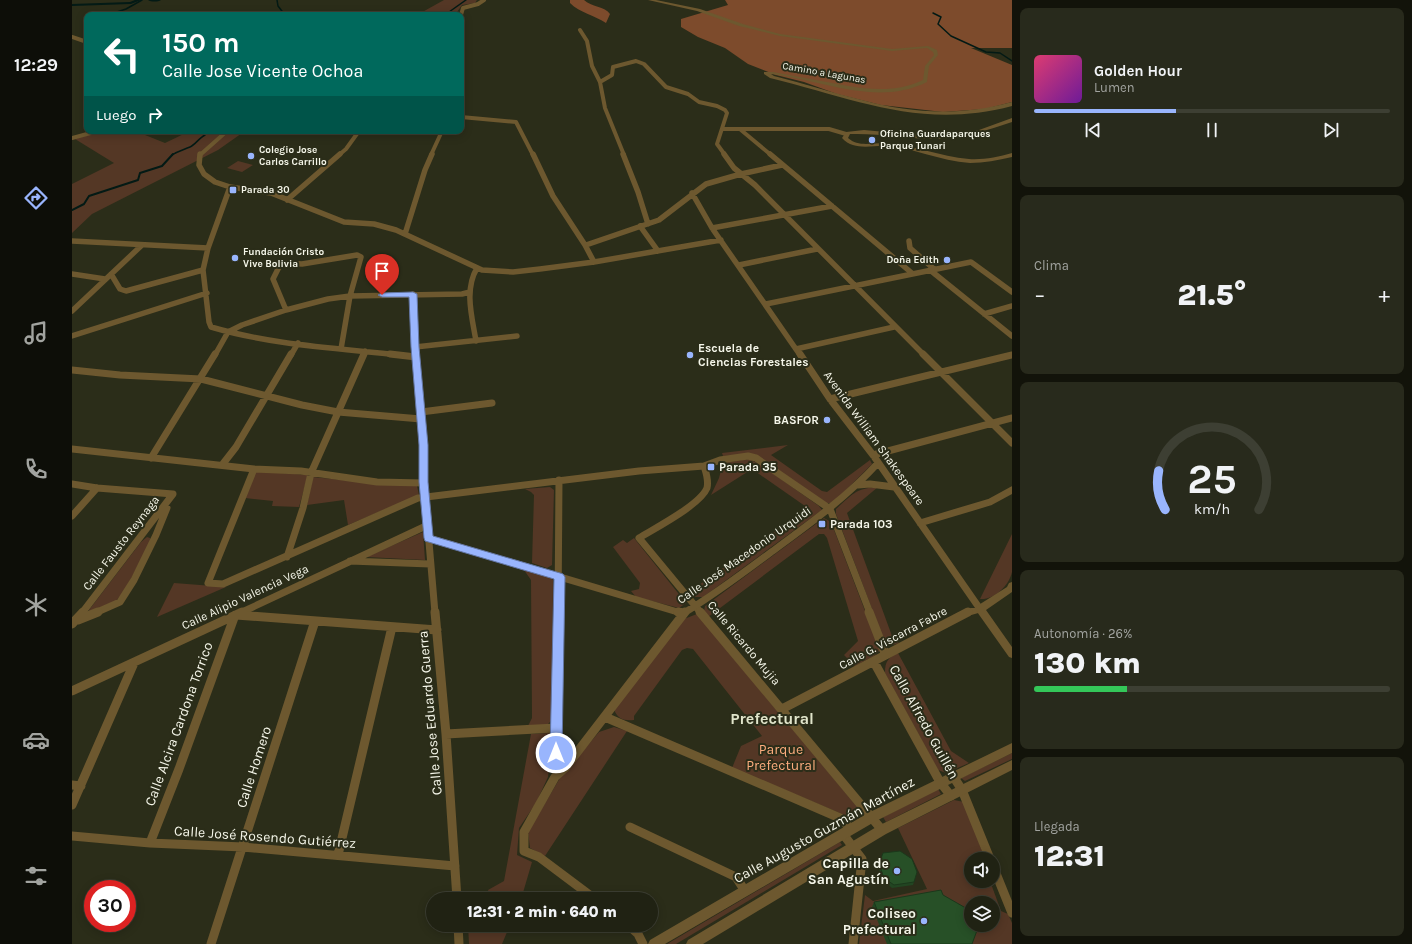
<!DOCTYPE html>
<html lang="es">
<meta charset="utf-8">
<style>
body{margin:0;font-family:Karla,sans-serif;background:#282a1c;color:#f1f3f6;height:100vh;display:flex;flex-direction:column;font-size:15px;white-space:nowrap}
*{box-sizing:border-box;margin:0}
p{font-size:13px;color:#a2a4a0}
.icon{flex:none;width:22px;height:22px;fill:none;stroke:currentColor;stroke-width:2;stroke-linecap:round;stroke-linejoin:round}
.map{position:relative;flex:1;overflow:hidden}
.panel{display:flex;flex-direction:column;gap:8px;padding:8px;background:#12130a;width:400px}
.panel>*{flex:none}
.hud{position:absolute;left:12px;top:12px;width:380px;height:122px;border-radius:8px;box-shadow:0 2px 10px #0003,0 0 0 1px #3d3f33;background:#00695c;color:#fff;overflow:hidden}
.controls{position:absolute;left:892px;top:852px;display:grid;gap:8px}
.controls a{display:grid;place-items:center;width:36px;height:36px;border-radius:50%;background:#202213;box-shadow:0 2px 10px #0003,0 0 0 1px #3d3f33;font-size:20px}
.speed{position:absolute;left:12px;top:880px;display:flex;gap:8px;font-size:20px;font-weight:700;text-align:center}
.speed>*{display:grid;place-content:center;width:52px;height:52px;border-radius:50%;background:#202213;box-shadow:0 2px 10px #0003,0 0 0 1px #3d3f33;line-height:1}
.speed .limit{border:6px solid #d22;background:#fff;color:#111}
.pin{position:absolute;display:grid;place-items:center;width:34px;height:34px;color:#fff;margin:-41px -17px;border-radius:50% 50% 50% 0;rotate:-45deg;box-shadow:0 0 4px #0007}
.pin .icon{rotate:45deg}
.me{position:absolute;width:44px;margin:-22px;rotate:0deg;stroke-linejoin:round;filter:drop-shadow(0 0 3px #0008)}
.turn{display:flex;align-items:center;gap:14px;height:84px;padding:0 12px;font-size:18px}
.turn .icon{width:52px;height:52px;stroke-width:2.5}
.turn b{display:block;font-size:28px;line-height:34px}
.then{display:flex;align-items:center;height:38px;padding:0 12px;background:#0003;gap:8px;font-size:15px}
.big{font-size:30px;font-weight:800;line-height:1.1}
.panel .tile{flex:1;display:flex;flex-direction:column;justify-content:center;gap:6px;min-width:0;padding:0 14px;border-radius:8px;background:#282a1c}
.panel .dial{align-items:center;gap:0}
.dial svg{height:104px;overflow:visible;fill:none;stroke:#3d3f33;stroke-width:7;stroke-linecap:round;text-anchor:middle}
.dial text{fill:#f1f3f6;stroke:none}
.song{display:flex;align-items:center;gap:12px}
.cover{width:48px;height:48px;border-radius:6px;background:linear-gradient(135deg,hsl(340 70% 55%),hsl(280 70% 35%))}
.played{height:4px;border-radius:2px;background:linear-gradient(90deg,#99b5fd 40%,#3d3f33 40%)}
.keys{display:flex;justify-content:space-around;direction:ltr}
.heat{display:flex;justify-content:space-between;align-items:center;font-size:22px;direction:ltr}
.charge{height:6px;border-radius:3px;background:linear-gradient(90deg,#34c759 26%,#3d3f33 0)}
.trip{position:absolute;left:354px;top:892px;width:232px;height:40px;border-radius:20px;background:#202213;box-shadow:0 2px 10px #0003,0 0 0 1px #3d3f33;font-weight:800;line-height:40px;text-align:center}
main{display:flex;flex:1;min-height:0}
.tabs{display:flex;flex-direction:column;width:72px;justify-content:space-around;align-items:center;background:#0d0e08;color:#a2a4a0}
.tabs .icon{width:28px;height:28px}
.tabs .current{color:#99b5fd}
.tabs b{font-size:18px;color:#f1f3f6}
.map>svg:first-child{display:block}
.green{fill:#543725;fill-rule:evenodd}
.forest{fill:#7d4b2c}
.lines{fill:none;stroke-linecap:round;stroke-linejoin:round}
.stream-far1{stroke:#031a15;stroke-width:1.5}
.stream{stroke:#031a15;stroke-width:2}
.canal{fill:#031a15;fill-rule:evenodd}
.minor-far3{stroke:#6d582f;stroke-width:4}
.minor-far2{stroke:#6d582f;stroke-width:5.5}
.minor-far1{stroke:#6d582f;stroke-width:7}
.minor{stroke:#6d582f;stroke-width:9}
.tertiary{fill:#6d582f;fill-rule:evenodd}
.wall{fill:#224522}
.building{fill:#275027;stroke:#1b381b}
.route{fill:#99b5fd;stroke:#6376a4}
.poi-dot{fill:#99b5fd;stroke:#2b2d19;stroke-width:1.5}
.labels{text-anchor:middle;dominant-baseline:central;stroke-width:4;stroke-linejoin:round;paint-order:stroke}
.far-street-label{font-size:10px;fill:#f5f6e9;stroke:#2b2d19}
.far-poi-label{font-size:10px;font-weight:bold;fill:#f5f6e9;stroke:#2b2d19;text-anchor:start}
.poi-label{font-size:12px;font-weight:bold;fill:#f5f6e9;stroke:#2b2d19;text-anchor:start}
.street-label{font-size:12px;fill:#f5f6e9;stroke:#2b2d19}
.near-street-label{font-size:14px;fill:#f5f6e9;stroke:#2b2d19}
.near-park-label{font-size:14px;fill:#fcac7e;stroke:#2b2d19}
.near-poi-label{font-size:14px;font-weight:bold;fill:#f5f6e9;stroke:#2b2d19;text-anchor:end}
.near-neighbourhood-label{font-size:16px;font-weight:bold;fill:#e1e5cb;stroke:#2b2d19}
</style>
<main>
<nav class="tabs">
<b>12:29</b>
<svg class="icon current" aria-label="directions" viewBox="0 0 24 24"><path d="M12 3l9 9-9 9-9-9zM9 14v-3h6M13 9l2 2-2 2"/></svg>
<svg class="icon" aria-label="music" viewBox="0 0 24 24"><path d="M9 18V5l10-2v13"/><circle cx="6" cy="18" r="3"/><circle cx="16" cy="16" r="3"/></svg>
<svg class="icon" aria-label="phone" viewBox="0 0 24 24"><path d="M5 4h4l2 5-3 2q2 4 5 5l2-3 5 2v4C11 20 4 13 5 4z"/></svg>
<svg class="icon" aria-label="climate" viewBox="0 0 24 24"><path d="M12 3v18M4 7l16 10M4 17L20 7"/></svg>
<svg class="icon" aria-label="car" viewBox="0 0 24 24"><path d="M5 17H2v-5l4-1 3-4h7l3 4 3 1v5h-3M9 17h6M6 11h13"/><circle cx="7" cy="17" r="2"/><circle cx="17" cy="17" r="2"/></svg>
<svg class="icon" aria-label="filters" viewBox="0 0 24 24"><path d="M4 7h16M4 17h16"/><circle cx="9" cy="7" r="2"/><circle cx="15" cy="17" r="2"/></svg>
</nav>
<div class="map">
<svg width="940" height="944" viewBox="0 0 940 944">
<rect width="100%" height="100%" fill="#2b2d19"/>
<!-- green -->
<path class="green" d="M372,0H405L403,3L390,5L385,12L380,15H345Z
M29,131H63L93,143L118,131H173L146,150L20,214L0,233V184L42,163L3,139Z
M166,161L181,165L170,172L155,168Z
M716,445L699,455L750,491L755,492L798,460L800,464L761,503H752L683,454L651,456L650,453Z
M677,459L689,465L747,506L750,510L631,597H621L617,592L733,510V506L680,469L639,495L647,478L651,463Z
M183,471L236,475L227,507L200,506L201,501L173,498Z
M241,477L299,483L345,486L347,495L276,525L272,500L235,505Z
M478,487L482,490L480,565L475,568L460,563L462,495L459,492L453,489Z
M806,487L775,513L820,636L827,643L821,645L811,638L764,514V509C780,495 783,488 806,487Z
M752,518L759,522L808,650L802,656L783,666L772,655L786,641L755,538L752,534H747L636,617L632,611L633,606Z
M351,532L353,560L294,557Z
M940,534C940,546 940,561 940,572C937,586 922,600 908,599Z
M75,537L78,538L79,541L53,590L44,601L17,612V610L69,542Z
M562,538L614,603L607,608L564,597L559,591L567,589L568,583L541,547L551,540L555,543Z
M452,570L478,576L481,580L480,720L475,725L456,726L460,718L459,580Z
M102,583L154,587L85,617Z
M625,614L791,814L782,819L660,768L669,746L690,736L621,649L615,648L610,650L562,716V720C552,721 545,719 542,709L612,619Z
M826,653L879,751L897,763L874,773L866,770L813,673C813,661 816,658 826,653Z
M542,727L555,731L473,856L458,848L456,832L488,778L527,732Z
M477,733L481,738L476,777L464,803L447,828L445,855L460,862L450,896L449,899H418L416,890L432,881L459,734Z
M940,753V759L893,781L889,778Z
M866,789L869,794L814,822L811,817Z
M882,800L892,802L913,859H899V881H918L929,911L936,914L940,923V944H787L793,895L801,901L855,889L826,828ZM899,903H921V925H899Z
M768,842L770,845L604,944H595Z
M396,925H438L430,944H397Z"/>
<!-- forest -->
<path class="forest" d="M498,0H512C519,7 533,6 538,14L534,23C522,15 508,13 498,3Z
M653,0H940V48H899L940,65V102L913,109L871,112L809,105L765,94L732,82L704,75L676,64L653,48L626,37L609,27V19L656,5Z"/>
<g class="lines">
<!-- stream-far1 -->
<path class="stream-far1" d="M205,0L206,6L213,15
M861,13L869,17L866,24L879,36L914,52L928,53L940,61
M36,15L54,9L70,0
M371,15L377,12L394,0
M100,155C106,151 111,150 118,147C123,145 127,138 133,135L134,131"/>
<!-- stream -->
<path class="stream" d="M0,210L12,204L17,196L66,180L68,173L90,166L101,154"/>
<!-- canal -->
<path class="canal" d="M63,0H69L59,4L0,6V4L58,2Z
M76,0H89C86,2 79,2 76,0Z"/>
<!-- minor-far3 -->
<path class="minor-far3" d="M389,15L391,8L406,4L412,0
M508,30L515,41L520,66L528,82L533,108L552,155
M0,37L15,42
M528,82L540,75L541,67L564,61L572,64L594,87L616,94L627,102L645,106L653,110L655,113L645,144L653,155
M389,117L444,122L461,155
M650,129H757L774,134
M669,130L699,155
M0,138L26,131
M128,155L155,131
M267,155L274,149L287,131
M359,155L370,131"/>
<!-- minor-far2 -->
<path class="minor-far2" d="M128,154L127,165L132,174L143,182L158,187L199,193L272,222L302,224L324,230L410,270L441,272L468,269L522,262L649,240
M461,154L481,196L513,245L522,262
M551,154L566,192L576,224
M652,154L662,168L683,185L852,355
M698,154L841,274
M158,187L136,248L131,270L137,322L139,327C200,345 264,348 327,355
M620,193L640,228L728,355
M215,200L268,154
M568,226L586,251
M640,228L760,206
M333,234L353,170L360,154
M0,241L136,248
M837,241L838,248L862,269
M514,245L587,220L634,184L669,174L710,165
M667,265L745,249
M858,270L940,336
M0,274L33,279
M39,274L48,289L54,291L131,270
M341,294L344,355
M694,304L899,262L940,292
M214,310L201,279L209,263L230,264L285,255L289,257L278,296L269,349
M0,311L70,245
M912,314L940,306
M0,336L135,293
M404,341C400,317 392,290 405,268
M343,347L445,336
M724,349L822,327
M143,355L156,332L170,325L214,310L256,299L278,296L390,294L398,292
M219,355L226,343
M291,355L293,351"/>
<!-- minor-far1 -->
<path class="minor-far1" d="M318,354L344,357
M344,354L352,445V483L363,613
M728,354L758,399L801,455L908,609L894,613
M851,354L940,443
M0,370L48,375L129,379L230,405L266,412L349,419
M758,399L940,355
M349,412L420,403
M0,449L182,469L229,471L305,482L352,483
M801,455L940,418
M79,458L143,354
M150,465L164,447L219,354
M182,469L136,583L151,584L346,498L567,471L632,466L648,460L676,456L684,458L758,509
M0,484L25,488L101,494L10,613
M786,485L798,484L822,487
M758,509L798,613
M0,516L25,488
M848,523L918,502L940,490
M357,538L609,613
M215,557L231,508L239,473L292,354
M278,561L358,564
M23,613L48,602L62,580L84,535L95,508
M168,613L356,525
M486,613L487,480
M612,613C642,595 670,574 698,553C736,525 774,498 806,463
M629,613L567,538C583,528 628,505 635,488C637,480 634,473 632,466"/>
<!-- minor -->
<path class="minor" d="M363,612L374,734L385,899
M486,612L484,753L485,762L493,768
M606,612L611,613
M628,612L810,830
M797,612L813,653
M164,615L365,630
M6,620L26,612
M0,624L11,612
M802,662L868,782L879,796
M0,691L170,612
M710,709L896,612
M533,717L768,818L779,829
M374,734L484,728
M881,776L890,790L918,859
M0,785L9,786
M0,805L62,663
M558,827L664,877L673,891
M771,834L790,859L781,944
M0,836L78,843L171,847L383,866
M78,843L107,769L163,615
M266,855L320,627
M921,866L940,913
M523,899L467,857L452,851V832L483,777L493,768L613,612
M386,925L387,944
M556,925L566,934L571,944
M139,944L243,621"/>
<!-- tertiary -->
<path class="tertiary" d="M576,0H584L628,9L671,24L708,34L820,49L856,46L865,50L866,55L857,66L855,82C805,107 751,80 699,74L702,76C731,83 760,93 790,100C842,114 888,116 940,102V106C849,130 784,99 698,78L692,74V72H701C715,75 730,77 744,80C780,86 816,97 851,80L853,66L862,55L861,52L855,48L820,51L708,36L667,26L625,11Z
M940,118V122C916,130 890,138 865,139C836,139 807,133 778,134L776,138C786,147 799,143 812,143C841,144 868,157 897,159C911,160 926,157 940,153V157C926,160 912,163 898,163C868,161 840,147 811,146C796,146 781,150 770,138L774,132L792,130L835,134L866,135L907,130Z
M940,582V592L914,610L940,647V658L937,657L903,609L905,606L935,587L937,583Z
M940,743V753L804,821L593,944H576L578,940L796,813Z
M940,760V770L814,834L631,944H614L616,940L806,826Z"/>
</g>
<!-- wall -->
<path class="wall" d="M811,853L842,882L841,885L820,888L811,880L806,867Z
M871,895L900,944H815L800,907L802,902Z"/>
<!-- building -->
<path class="building" d="M828,851L840,859L845,872L842,882L822,885L812,878L807,864L811,853Z
M869,890L871,895L899,911V925H907L900,944H819L802,902Z"/>
<!-- route -->
<path class="route" d="M341,292L345,294L347,347L356,445V482L361,536L488,573L491,574L493,577L490,753L488,756L484,758L480,756L478,753L482,579L353,541L352,538L347,482V445L339,347L337,297H310L306,295L310,293Z"/>
<!-- markers -->
<g class="poi-dot">
<circle cx="800" cy="140" r="4"/>
<circle cx="179" cy="156" r="4"/>
<rect x="157" y="186" width="8" height="8" rx="2"/>
<circle cx="163" cy="258" r="4"/>
<circle cx="875" cy="260" r="4"/>
<circle cx="618" cy="355" r="4"/>
<circle cx="755" cy="420" r="4"/>
<rect x="635" y="463" width="8" height="8" rx="2"/>
<rect x="746" y="520" width="8" height="8" rx="2"/>
<circle cx="825" cy="871" r="4"/>
<circle cx="852" cy="921" r="4"/>
</g>
<g class="labels">
<!-- far-street labels -->
<g class="far-street-label">
<text transform="translate(752 73) rotate(10)">Camino a Lagunas</text>
</g>
<!-- far-poi labels -->
<g class="far-poi-label">
<text x="808" y="134">Oficina Guardaparques<tspan x="808" dy="12">Parque Tunari</tspan></text>
<text x="187" y="150">Colegio Jose<tspan x="187" dy="12">Carlos Carrillo</tspan></text>
<text x="169" y="190">Parada 30</text>
<text x="171" y="252">Fundación Cristo<tspan x="171" dy="12">Vive Bolivia</tspan></text>
<text x="867" y="260" text-anchor="end">Doña Edith</text>
</g>
<!-- poi labels -->
<g class="poi-label">
<text x="626" y="348">Escuela de<tspan x="626" dy="14">Ciencias Forestales</tspan></text>
<text x="747" y="420" text-anchor="end">BASFOR</text>
<text x="647" y="467">Parada 35</text>
<text x="758" y="524">Parada 103</text>
</g>
<!-- street labels -->
<g class="street-label">
<text transform="translate(802 438) rotate(54)">Avenida William Shakespeare</text>
<text transform="translate(49 543) rotate(-52)">Calle Fausto Reynaga</text>
<text transform="translate(672 555) rotate(-35)">Calle José Macedonio Urquidi</text>
<text transform="translate(173 597) rotate(-25)">Calle Alipio Valencia Vega</text>
<text transform="translate(821 638) rotate(-28)">Calle G. Viscarra Fabre</text>
<text transform="translate(672 643) rotate(50)">Calle Ricardo Mujia</text>
</g>
<!-- near-street labels -->
<g class="near-street-label">
<text transform="translate(358 713) rotate(-95)">Calle Jose Eduardo Guerra</text>
<text transform="translate(852 722) rotate(61)">Calle Alfredo Guillén</text>
<text transform="translate(107 724) rotate(-70)">Calle Alcira Cardona Torrico</text>
<text transform="translate(182 767) rotate(-72)">Calle Homero</text>
<text transform="translate(752 830) rotate(-29)">Calle Augusto Guzmán Martínez</text>
<text transform="translate(193 837) rotate(4)">Calle José Rosendo Gutiérrez</text>
</g>
<!-- near-park labels -->
<g class="near-park-label">
<text x="709" y="749">Parque<tspan x="709" dy="16">Prefectural</tspan></text>
</g>
<!-- near-poi labels -->
<g class="near-poi-label">
<text x="817" y="863">Capilla de<tspan x="817" dy="16">San Agustín</tspan></text>
<text x="844" y="913">Coliseo<tspan x="844" dy="16">Prefectural</tspan></text>
</g>
<!-- near-neighbourhood labels -->
<g class="near-neighbourhood-label">
<text x="700" y="718">Prefectural</text>
</g>
</g>
</svg>
<div class="controls">
<a><svg class="icon" aria-label="sound" viewBox="0 0 24 24"><path d="M4 9h4l5-4v14l-5-4H4zM17 9q2 3 0 6"/></svg></a>
<a><svg class="icon" aria-label="layers" viewBox="0 0 24 24"><path d="M12 4l9 5-9 5-9-5zM3 14l9 5 9-5"/></svg></a>
</div>
<div class="speed"><div class="limit">30</div></div>
<div class="pin" style="left:310px;top:295px;background:#d93025"><svg class="icon" aria-label="arrive" viewBox="0 0 24 24"><path d="M6 21V4h12l-3 4 3 4H6"/></svg></div>
<svg class="me" style="left:484px;top:753px" viewBox="-20 -20 40 40"><circle r="17" fill="#99b5fd" stroke="#fff" stroke-width="3"/><path d="M0-11L8 9 0 5-8 9z" fill="#fff"/></svg>
<div class="trip">12:31 · 2 min · 640 m</div>
<div class="hud">
<div class="turn"><svg class="icon" aria-label="left" viewBox="0 0 24 24"><path d="M17 20v-9H6M10 6l-5 5 5 5"/></svg><div><b>150 m</b>Calle Jose Vicente Ochoa</div></div>
<div class="then">Luego<svg class="icon" aria-label="right" viewBox="0 0 24 24"><path d="M7 20v-9h11M14 6l5 5-5 5"/></svg></div>
</div>
</div>
<section class="panel">
<div class="tile">
<div class="song"><i class="cover"></i><div><b>Golden Hour</b><p>Lumen</p></div></div>
<div class="played"></div>
<div class="keys"><svg class="icon" aria-label="previous" viewBox="0 0 24 24"><path d="M18 5L8 12l10 7zM5 5v14"/></svg><svg class="icon" aria-label="pause" viewBox="0 0 24 24"><path d="M8 5v14M16 5v14"/></svg><svg class="icon" aria-label="next" viewBox="0 0 24 24"><path d="M6 5l10 7-10 7zM19 5v14"/></svg></div>
</div>
<div class="tile"><p>Clima</p>
<div class="heat"><a>−</a><b class="big">21.5°</b><a>+</a></div>
</div>
<div class="tile dial"><svg viewBox="0 0 100 80">
<path d="M14 69A42 42 0 1 1 86 69"/>
<path d="M14 69A42 42 0 0 1 9 39" stroke="#99b5fd"/>
<text x="50" y="56" font-size="32" font-weight="700">25</text>
<text x="50" y="72" font-size="11">km/h</text>
</svg></div>
<div class="tile"><p>Autonomía · 26%</p><b class="big">130 km</b><div class="charge"></div></div>
<div class="tile"><p>Llegada</p><b class="big">12:31</b></div>
</section>
</main>
